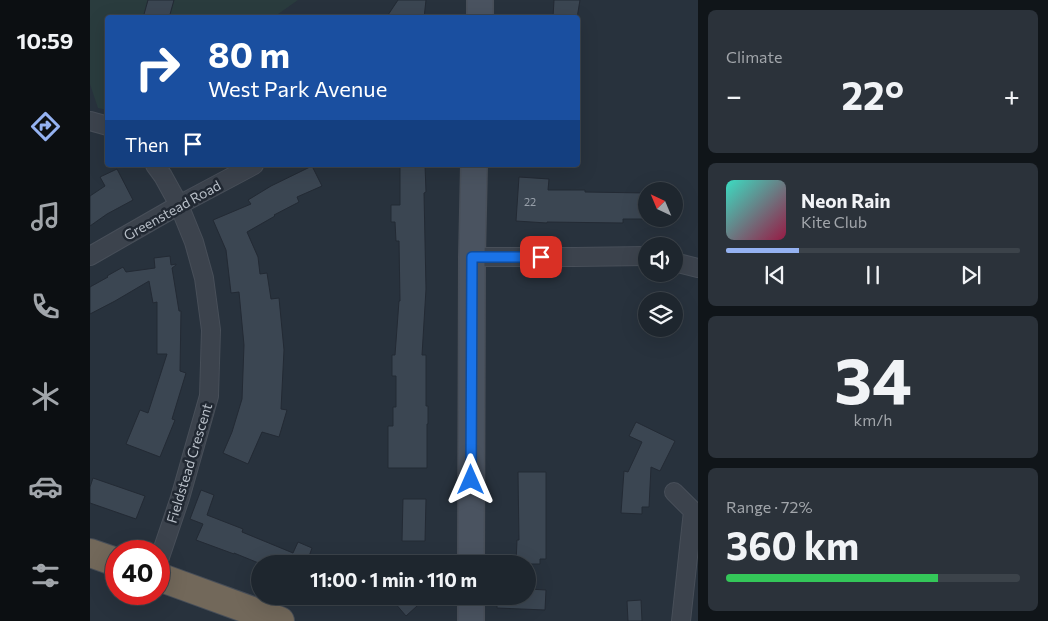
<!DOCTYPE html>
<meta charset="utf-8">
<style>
body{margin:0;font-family:Commissioner,sans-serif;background:#2b323a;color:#f1f3f6;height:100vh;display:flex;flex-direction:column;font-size:19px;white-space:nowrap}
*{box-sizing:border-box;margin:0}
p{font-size:16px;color:#a1a5aa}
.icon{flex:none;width:28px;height:28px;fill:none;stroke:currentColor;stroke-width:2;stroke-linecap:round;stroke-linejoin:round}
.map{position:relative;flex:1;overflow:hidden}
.drawer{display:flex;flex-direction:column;gap:10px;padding:10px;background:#101519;width:350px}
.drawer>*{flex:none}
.top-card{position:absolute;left:15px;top:15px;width:475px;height:152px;border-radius:5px;box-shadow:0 5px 20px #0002,0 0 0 1px #3c434a;background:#1a4fa0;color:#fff;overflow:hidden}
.needle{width:32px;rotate:316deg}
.fabs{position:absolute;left:548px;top:182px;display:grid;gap:10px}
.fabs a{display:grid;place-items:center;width:45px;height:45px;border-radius:50%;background:#1e262e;box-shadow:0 5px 20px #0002,0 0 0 1px #3c434a;font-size:25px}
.speed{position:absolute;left:15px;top:540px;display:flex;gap:10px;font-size:25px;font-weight:700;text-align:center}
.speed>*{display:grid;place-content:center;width:65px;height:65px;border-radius:50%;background:#1e262e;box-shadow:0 5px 20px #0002,0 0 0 1px #3c434a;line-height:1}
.speed .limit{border:8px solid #d22;background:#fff;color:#111}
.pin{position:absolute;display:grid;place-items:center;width:42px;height:42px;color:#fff;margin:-21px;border-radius:10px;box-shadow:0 2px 8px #0006}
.me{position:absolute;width:55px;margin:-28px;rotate:0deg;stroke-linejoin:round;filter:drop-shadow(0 0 4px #0008)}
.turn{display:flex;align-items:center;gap:18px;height:105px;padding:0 20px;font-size:22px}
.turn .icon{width:65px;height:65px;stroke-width:2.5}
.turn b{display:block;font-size:35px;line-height:42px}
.then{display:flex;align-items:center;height:48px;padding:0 20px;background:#0003;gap:10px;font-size:19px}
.big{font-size:38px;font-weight:700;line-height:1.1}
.drawer .tile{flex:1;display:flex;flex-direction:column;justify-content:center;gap:8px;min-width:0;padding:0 18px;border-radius:8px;background:#2b323a}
.drawer .dial{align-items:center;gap:0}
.dial b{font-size:65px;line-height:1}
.song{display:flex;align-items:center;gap:15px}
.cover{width:60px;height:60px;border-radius:8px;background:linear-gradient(135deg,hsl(170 70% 55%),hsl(340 70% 35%))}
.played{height:5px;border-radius:2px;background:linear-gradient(90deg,#95b2f1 25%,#3c434a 25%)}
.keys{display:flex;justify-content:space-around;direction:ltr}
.heat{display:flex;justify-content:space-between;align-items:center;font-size:28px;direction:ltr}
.charge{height:8px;border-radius:4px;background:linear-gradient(90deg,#34c759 72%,#3c434a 0)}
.trip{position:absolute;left:161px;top:555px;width:285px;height:50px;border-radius:25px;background:#1e262e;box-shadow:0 5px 20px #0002,0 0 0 1px #3c434a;font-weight:700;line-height:50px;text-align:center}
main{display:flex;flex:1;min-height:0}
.dock{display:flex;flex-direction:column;width:90px;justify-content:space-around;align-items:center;background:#0c0f12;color:#a1a5aa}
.dock .icon{width:35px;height:35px}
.dock .on{color:#95b2f1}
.dock b{font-size:22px;color:#f1f3f6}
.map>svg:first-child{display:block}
.green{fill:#2a3c3e}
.building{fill:#3b4652;stroke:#232a34}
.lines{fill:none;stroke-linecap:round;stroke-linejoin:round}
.street-casing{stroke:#484f59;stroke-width:20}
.secondary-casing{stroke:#484f59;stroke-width:28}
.highway-casing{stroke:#474e58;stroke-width:30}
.street{stroke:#3c434d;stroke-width:18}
.secondary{stroke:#4a5360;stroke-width:25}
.highway{stroke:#72685a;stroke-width:28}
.route-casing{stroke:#114b97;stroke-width:12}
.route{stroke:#1a73e8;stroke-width:9}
.labels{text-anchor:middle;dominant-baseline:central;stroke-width:5;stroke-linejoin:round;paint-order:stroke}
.number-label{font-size:11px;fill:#979fa9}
.street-label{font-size:14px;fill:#b8bfc8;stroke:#212832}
</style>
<main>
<nav class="dock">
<b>10:59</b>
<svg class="icon on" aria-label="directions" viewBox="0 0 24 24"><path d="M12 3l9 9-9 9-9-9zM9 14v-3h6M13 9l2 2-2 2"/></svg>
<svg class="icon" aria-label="music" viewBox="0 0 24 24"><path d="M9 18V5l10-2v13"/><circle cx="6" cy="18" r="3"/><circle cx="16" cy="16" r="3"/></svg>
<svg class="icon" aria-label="phone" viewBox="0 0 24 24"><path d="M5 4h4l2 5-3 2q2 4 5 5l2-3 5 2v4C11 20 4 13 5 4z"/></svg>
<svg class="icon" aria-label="climate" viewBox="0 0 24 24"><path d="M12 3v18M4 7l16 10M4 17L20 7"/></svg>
<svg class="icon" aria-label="car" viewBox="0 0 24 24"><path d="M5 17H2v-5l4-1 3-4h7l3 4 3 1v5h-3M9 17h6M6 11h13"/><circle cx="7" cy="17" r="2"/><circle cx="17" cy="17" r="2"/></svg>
<svg class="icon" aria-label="filters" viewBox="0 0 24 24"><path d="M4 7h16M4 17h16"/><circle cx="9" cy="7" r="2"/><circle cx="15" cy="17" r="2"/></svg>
</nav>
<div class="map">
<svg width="608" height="621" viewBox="0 0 608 621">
<rect width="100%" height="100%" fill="#28323d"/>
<!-- green -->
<path class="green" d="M0,0H208L184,17L18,18L17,110L8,108L0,84Z"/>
<!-- building -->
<path class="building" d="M58,0H84L79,18H53Z
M308,0H336L334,18H296Z
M464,0H490L487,18H463Z
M310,165H335L336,192L334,193L336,289L332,355H336V406H338V424H337V468H298V426H303V407H306V376H302V355H305L309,301H310L309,241H306L305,222H301V205H310Z
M222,166L232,186L207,197L209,202L184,215L185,216L157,232L168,257L170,274L177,273L181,299L189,298L194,350L191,409L197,410L189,437L172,432L158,464L133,453L142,432L152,399L154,345L149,292L141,293L136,250L123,220L161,204L158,200L181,186Z
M27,169L43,200L17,214L0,226V196L15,186L10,177Z
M429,177L459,179L458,190H495V192L556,193V219H533V223L457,222V223L426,221Z
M80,256L81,265L86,264V265L82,268L89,311H91L90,371L96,373L82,419L85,420L70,457L36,444L50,410L58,413L77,354H67V302L63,303L59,281L25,301L0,314V287L18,277L17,276L33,267L36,272L65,268L64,258Z
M546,422L585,441L570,471L561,467L559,507H552V514L531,513L534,471L538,472L552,442L539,436Z
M428,472H456V559H450V564H426L427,540H429Z
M3,478L55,496L46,519L0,503V487Z
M111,490L124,495L117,515L153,529L152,532L203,553L208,542L222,548L218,559L228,564H171L144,553V554L106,540L113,524L100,519Z
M313,499H336L335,541H312Z
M438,589L456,590L455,610L407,608V596H438Z
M299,596H338L316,616Z
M551,600L552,621H538L537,601Z"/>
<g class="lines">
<defs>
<path id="street" d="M0,121L18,126
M65,165L73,176L89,205L104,242L114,278L121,330L119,396L90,498L69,560
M0,256L89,205L164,165
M382,257H485L556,256
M584,262L608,268
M584,492L603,511L591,621"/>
<path id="secondary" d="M390,18V0
M381,564L382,257L384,165
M381,596V621"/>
<path id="highway" d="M0,553L26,562
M69,577L190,621"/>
</defs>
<!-- street casing -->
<use href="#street" class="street-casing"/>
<!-- secondary casing -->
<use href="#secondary" class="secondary-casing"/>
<!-- highway casing -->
<use href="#highway" class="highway-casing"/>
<!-- street -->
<use href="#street" class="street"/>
<!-- secondary -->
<use href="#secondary" class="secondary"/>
<!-- highway -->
<use href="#highway" class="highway"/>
</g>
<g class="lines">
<defs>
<path id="route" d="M381,480L382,257H451"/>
</defs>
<!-- route casing -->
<use href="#route" class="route-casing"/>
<!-- route -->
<use href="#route" class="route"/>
</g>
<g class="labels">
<!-- number labels -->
<g class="number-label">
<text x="440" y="201">22</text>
</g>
<!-- street labels -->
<g class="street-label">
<text transform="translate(82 210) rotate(-29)">Greenstead Road</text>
<text transform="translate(99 463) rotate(-73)">Fieldstead Crescent</text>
</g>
</g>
</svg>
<div class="fabs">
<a><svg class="needle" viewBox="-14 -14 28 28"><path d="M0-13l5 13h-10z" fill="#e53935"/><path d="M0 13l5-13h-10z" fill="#a1a5aa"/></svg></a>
<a><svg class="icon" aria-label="sound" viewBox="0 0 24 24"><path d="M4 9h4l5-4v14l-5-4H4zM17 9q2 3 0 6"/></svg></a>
<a><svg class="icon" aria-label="layers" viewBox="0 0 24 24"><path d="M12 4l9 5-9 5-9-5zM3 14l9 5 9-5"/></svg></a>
</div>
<div class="speed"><div class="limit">40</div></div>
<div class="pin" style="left:451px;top:257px;background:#d93025"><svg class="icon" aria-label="arrive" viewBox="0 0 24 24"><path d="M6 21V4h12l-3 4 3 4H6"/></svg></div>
<svg class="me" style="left:381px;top:480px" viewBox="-20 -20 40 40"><path d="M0-17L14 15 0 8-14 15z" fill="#1a73e8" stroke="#fff" stroke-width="4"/></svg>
<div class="trip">11:00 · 1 min · 110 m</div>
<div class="top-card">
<div class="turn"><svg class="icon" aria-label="right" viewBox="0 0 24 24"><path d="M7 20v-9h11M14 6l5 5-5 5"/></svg><div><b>80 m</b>West Park Avenue</div></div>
<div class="then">Then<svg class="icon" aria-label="arrive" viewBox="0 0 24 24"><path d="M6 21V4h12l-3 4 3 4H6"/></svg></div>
</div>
</div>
<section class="drawer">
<div class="tile"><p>Climate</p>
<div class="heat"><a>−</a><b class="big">22°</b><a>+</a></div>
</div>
<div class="tile">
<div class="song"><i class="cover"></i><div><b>Neon Rain</b><p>Kite Club</p></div></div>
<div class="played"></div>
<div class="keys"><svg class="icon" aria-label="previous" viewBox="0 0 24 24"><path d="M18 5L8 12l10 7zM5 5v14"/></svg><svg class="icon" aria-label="pause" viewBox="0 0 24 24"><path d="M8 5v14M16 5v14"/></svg><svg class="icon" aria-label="next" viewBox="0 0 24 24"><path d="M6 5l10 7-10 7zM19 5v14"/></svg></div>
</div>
<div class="tile dial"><b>34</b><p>km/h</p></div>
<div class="tile"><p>Range · 72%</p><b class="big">360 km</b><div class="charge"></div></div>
</section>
</main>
